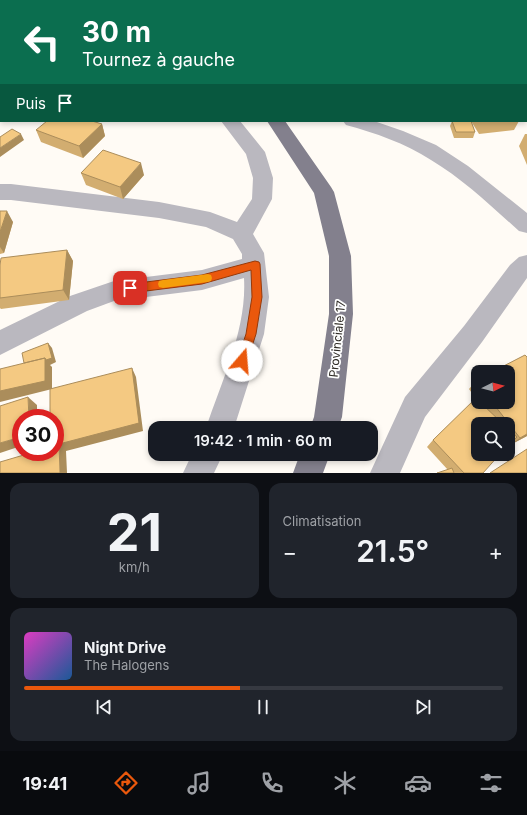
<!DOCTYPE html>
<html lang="fr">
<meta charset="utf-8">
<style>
body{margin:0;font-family:Inter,sans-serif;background:#20242c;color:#f1f3f6;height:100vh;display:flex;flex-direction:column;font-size:15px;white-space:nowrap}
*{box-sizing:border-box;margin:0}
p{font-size:13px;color:#9ea1a6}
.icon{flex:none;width:22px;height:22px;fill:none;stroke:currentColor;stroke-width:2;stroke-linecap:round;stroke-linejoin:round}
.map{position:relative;height:473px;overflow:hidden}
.drawer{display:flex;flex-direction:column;gap:10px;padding:10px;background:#0d0f14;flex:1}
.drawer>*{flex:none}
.guide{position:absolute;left:0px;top:0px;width:527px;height:122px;box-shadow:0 2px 6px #0003;background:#0b6e4f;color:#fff;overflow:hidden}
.needle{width:26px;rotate:84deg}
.controls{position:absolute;left:471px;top:365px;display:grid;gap:8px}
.controls a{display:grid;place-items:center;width:44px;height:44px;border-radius:8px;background:#171b24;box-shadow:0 2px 6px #0003;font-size:20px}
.speed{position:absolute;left:12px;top:409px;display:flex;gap:8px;font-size:20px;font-weight:700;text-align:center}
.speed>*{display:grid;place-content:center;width:52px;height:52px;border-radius:50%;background:#171b24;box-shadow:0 2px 6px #0003;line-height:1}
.speed .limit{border:6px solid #d22;background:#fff;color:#111}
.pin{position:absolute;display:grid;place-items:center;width:34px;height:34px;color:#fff;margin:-17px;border-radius:8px;box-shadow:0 2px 6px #0006}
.me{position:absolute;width:44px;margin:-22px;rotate:18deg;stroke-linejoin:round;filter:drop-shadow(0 0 3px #0008)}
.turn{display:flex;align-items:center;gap:14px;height:84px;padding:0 16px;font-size:18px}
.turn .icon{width:52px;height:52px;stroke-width:2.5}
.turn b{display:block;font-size:28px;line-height:34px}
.then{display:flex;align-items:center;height:38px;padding:0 16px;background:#0003;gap:8px;font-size:15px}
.big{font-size:30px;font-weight:600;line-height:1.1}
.drawer .widget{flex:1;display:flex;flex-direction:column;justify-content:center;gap:6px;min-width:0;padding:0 14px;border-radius:12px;background:#20242c}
.drawer .dial{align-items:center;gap:0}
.dial b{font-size:52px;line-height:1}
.song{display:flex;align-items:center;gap:12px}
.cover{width:48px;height:48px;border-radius:6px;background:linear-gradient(135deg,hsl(310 70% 55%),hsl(210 70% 35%))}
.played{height:4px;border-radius:2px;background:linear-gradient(90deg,#ea580c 45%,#363941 45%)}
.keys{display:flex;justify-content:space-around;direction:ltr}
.heat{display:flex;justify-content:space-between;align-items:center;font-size:22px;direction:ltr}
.drawer .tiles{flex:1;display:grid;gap:10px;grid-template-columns:1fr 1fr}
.widget:last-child{grid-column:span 2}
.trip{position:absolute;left:148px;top:421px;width:230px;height:40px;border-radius:12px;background:#171b24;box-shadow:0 2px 6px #0003;font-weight:600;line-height:40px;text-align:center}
.dock{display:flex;height:64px;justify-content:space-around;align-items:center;background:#090b0e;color:#9ea1a6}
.dock .icon{width:28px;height:28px}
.dock .on{color:#ea580c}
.dock b{font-size:18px;color:#f1f3f6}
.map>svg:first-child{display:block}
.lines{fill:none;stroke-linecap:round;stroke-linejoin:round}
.minor{fill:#bab8bf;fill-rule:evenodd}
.tertiary{fill:#bab8bf;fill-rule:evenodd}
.primary{fill:#83808d;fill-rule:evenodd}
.wall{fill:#d2ad70}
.shaded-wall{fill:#ab8d5b}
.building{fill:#f4c982;stroke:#ab8d5b}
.route{fill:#ea580c;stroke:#983908}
.slow{fill:#f59e0b}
.labels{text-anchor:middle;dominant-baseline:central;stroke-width:3.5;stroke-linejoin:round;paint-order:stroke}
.street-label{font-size:12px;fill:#2f2c26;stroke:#fff}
</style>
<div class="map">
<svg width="527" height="473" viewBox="0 0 527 473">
<rect width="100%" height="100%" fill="#fffbf5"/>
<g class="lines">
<!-- minor -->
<path class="minor" d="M221,121H240L265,152L273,178L272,199L253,234L264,253L269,297L264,334L234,428H206C222,380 247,329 244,278L202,290L114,301L87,311L0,355V330L70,296L114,281L202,270L242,259V254L233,239L206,227L159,218L11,200H0V184H11L159,202L210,212L237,222L252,199L253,178L246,154Z
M343,121H374L403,131L436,145L468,166L527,213V233L519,231C491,206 463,179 431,160C405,143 375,133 346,125Z
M192,454H223L214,473H183Z"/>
<!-- tertiary -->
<path class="tertiary" d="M527,255V278L482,342L425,417L400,473H370L405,397L464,326L510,265L519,257Z"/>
<!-- primary -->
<path class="primary" d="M18,0H35L36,1H19Z
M267,121H285L331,187L334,192L351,256L353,314L342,417L338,428H310L314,417L329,314V256L314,193Z
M300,454H330L323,473H293Z"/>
</g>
<!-- wall -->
<path class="wall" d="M526,88H527V115L526,114Z
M452,121H471L475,132L473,138H454L450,126Z
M471,121H519L514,130L479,134Z
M102,124L105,136L83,158L41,142L36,130Z
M525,134H527V165L519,146Z
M81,173L144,175L123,199L86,185Z
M0,211L13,222L4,253L0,254Z
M67,250L73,261L69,300L1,309L0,308V265Z
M527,357V436L510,445V444L508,446V424H478L483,473H437L448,470L427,447L433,440L476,399L469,389L476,381L478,380V402H508Z"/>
<!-- shaded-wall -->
<path class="shaded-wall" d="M102,124L105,136L83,158L79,146Z
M21,134L24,140L0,157V148Z
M141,163L144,175L123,199L120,187Z
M7,211L13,222L4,253L0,247V232Z
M67,250L73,261L69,300L63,290Z
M48,343L52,348L56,362L50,365L52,367V389L0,402V391L45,358Z
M132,368L136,377L143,431L66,451L67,473H60L59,444Z
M28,397L37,405V418H29Z
M527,434V436L510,445L520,438Z
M21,437V446L0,453V443Z"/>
<!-- building -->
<path class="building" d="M201,0H216V1H201Z
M526,88H527V95L526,93Z
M47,121H92L102,124L79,146L36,130Z
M452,121H471L475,132H456Z
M12,129L21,134L0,148V137Z
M103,150L141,163L120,187L81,173Z
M0,211H7L0,232Z
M67,250L63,290L0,298V265L1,258Z
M48,343L52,358L46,360L45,358L24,363L22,353Z
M525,355L527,357V434L520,438L492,402H508V372H492Z
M45,358V381L0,391V369Z
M132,368L139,423L59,444L60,473H0V462L34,452H55V418H50V389Z
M28,397L29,418H21V437L0,443V406Z
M476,398L478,400V402H480L503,424H478V454H500L483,473H464L433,440Z
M508,429L517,437L508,446Z
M527,449V473H490Z
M452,468L454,473H437Z"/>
<!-- route -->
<path class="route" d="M255,261L259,262L260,264L262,297L256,334L246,365L242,366L238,365L237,361L246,334L252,297L251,270L202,284L130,293L126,291L125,288L126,286L130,284L202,275Z"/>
<!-- slow -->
<path class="slow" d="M208,274L211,275L212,278L211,281L208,282L163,288L159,287L158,284L159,281L163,280Z"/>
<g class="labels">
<!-- street labels -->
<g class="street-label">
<text transform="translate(337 339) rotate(-84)">Provinciale 17</text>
</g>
</g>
</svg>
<div class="controls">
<a><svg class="needle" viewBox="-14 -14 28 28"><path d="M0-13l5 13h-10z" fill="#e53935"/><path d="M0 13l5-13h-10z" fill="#9ea1a6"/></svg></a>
<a><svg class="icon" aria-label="search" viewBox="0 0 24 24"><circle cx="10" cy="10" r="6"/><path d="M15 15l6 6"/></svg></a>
</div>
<div class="speed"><div class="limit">30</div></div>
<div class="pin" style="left:130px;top:288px;background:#d93025"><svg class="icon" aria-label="arrive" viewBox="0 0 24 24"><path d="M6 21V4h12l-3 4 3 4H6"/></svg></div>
<svg class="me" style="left:242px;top:361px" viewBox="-20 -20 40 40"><circle r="19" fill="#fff"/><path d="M0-13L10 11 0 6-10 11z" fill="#ea580c"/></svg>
<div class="trip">19:42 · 1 min · 60 m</div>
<div class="guide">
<div class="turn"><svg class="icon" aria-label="left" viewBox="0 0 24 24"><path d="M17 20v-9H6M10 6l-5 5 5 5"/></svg><div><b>30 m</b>Tournez à gauche</div></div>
<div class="then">Puis<svg class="icon" aria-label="arrive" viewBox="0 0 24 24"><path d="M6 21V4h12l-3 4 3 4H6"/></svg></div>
</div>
</div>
<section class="drawer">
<div class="tiles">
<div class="widget dial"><b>21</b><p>km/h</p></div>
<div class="widget"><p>Climatisation</p>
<div class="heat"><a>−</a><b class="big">21.5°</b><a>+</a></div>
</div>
<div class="widget">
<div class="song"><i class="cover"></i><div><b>Night Drive</b><p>The Halogens</p></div></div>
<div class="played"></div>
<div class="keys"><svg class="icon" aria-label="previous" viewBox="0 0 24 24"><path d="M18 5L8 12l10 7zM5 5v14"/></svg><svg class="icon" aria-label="pause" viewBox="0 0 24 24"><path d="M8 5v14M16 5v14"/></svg><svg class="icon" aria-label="next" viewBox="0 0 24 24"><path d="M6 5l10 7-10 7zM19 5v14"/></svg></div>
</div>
</div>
</section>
<nav class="dock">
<b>19:41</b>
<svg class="icon on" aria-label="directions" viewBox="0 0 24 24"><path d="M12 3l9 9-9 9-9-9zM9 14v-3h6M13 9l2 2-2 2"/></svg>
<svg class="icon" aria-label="music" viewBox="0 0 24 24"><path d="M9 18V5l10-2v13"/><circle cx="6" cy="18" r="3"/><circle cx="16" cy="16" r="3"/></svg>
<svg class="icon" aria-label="phone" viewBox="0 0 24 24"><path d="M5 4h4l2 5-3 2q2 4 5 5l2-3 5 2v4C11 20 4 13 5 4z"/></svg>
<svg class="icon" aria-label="climate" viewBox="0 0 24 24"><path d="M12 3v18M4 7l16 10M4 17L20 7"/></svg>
<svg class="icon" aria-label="car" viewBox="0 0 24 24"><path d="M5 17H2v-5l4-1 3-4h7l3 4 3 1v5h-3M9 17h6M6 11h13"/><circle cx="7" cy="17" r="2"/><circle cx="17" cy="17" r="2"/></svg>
<svg class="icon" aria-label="filters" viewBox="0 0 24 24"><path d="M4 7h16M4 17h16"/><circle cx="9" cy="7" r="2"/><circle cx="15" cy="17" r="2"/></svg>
</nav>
